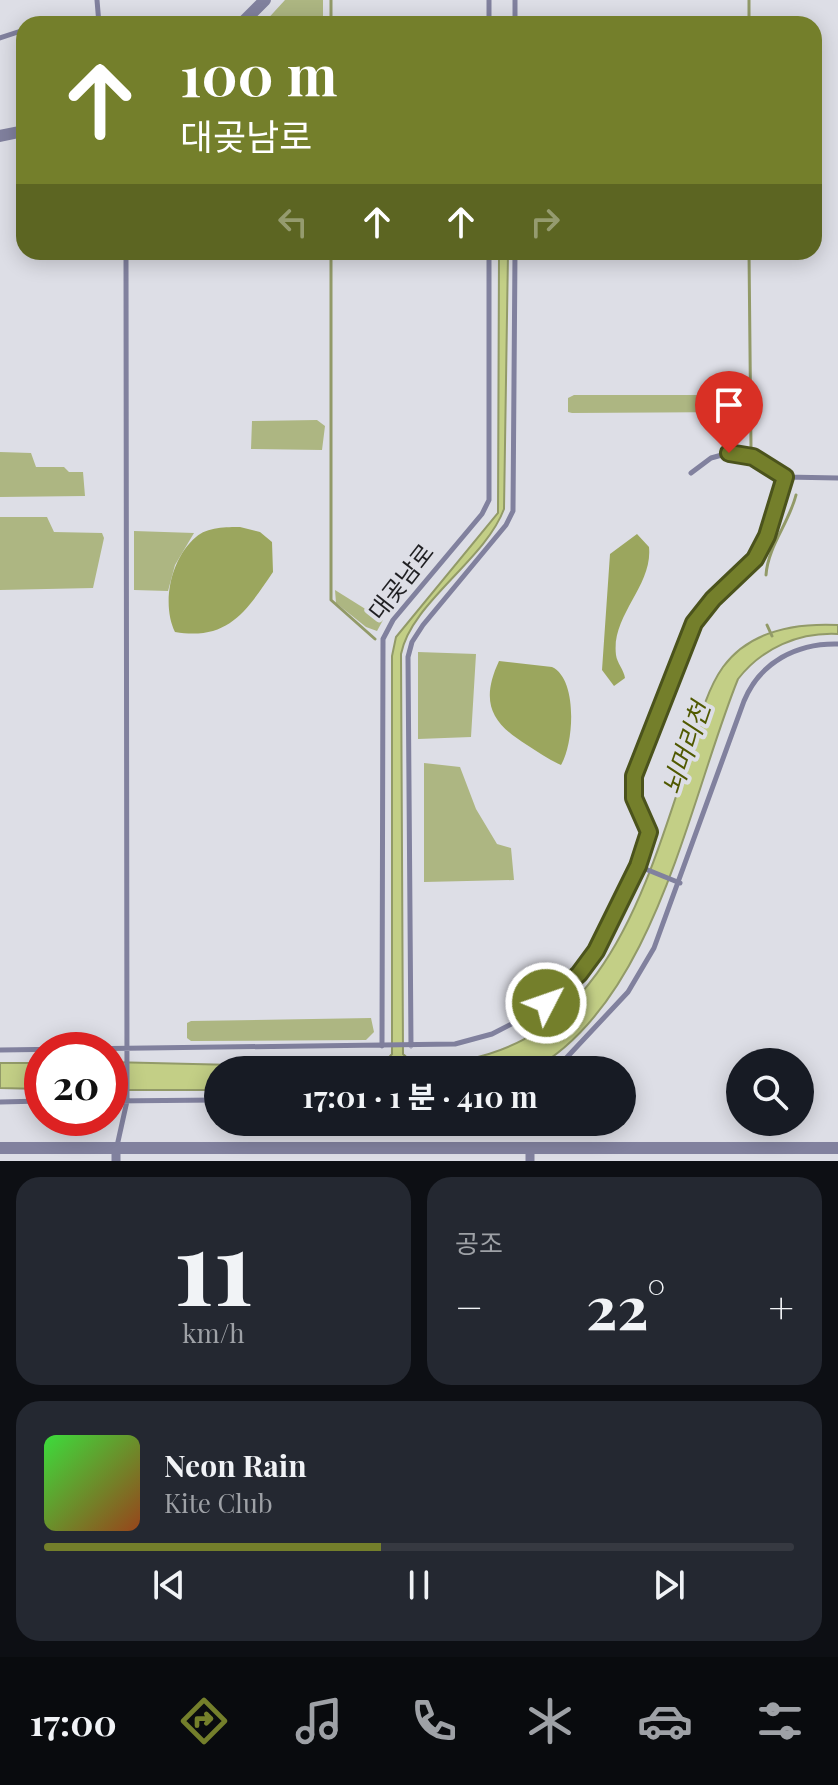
<!DOCTYPE html>
<html lang="ko">
<meta charset="utf-8">
<style>
body{margin:0;font-family:"Playfair Display","Noto Sans KR",serif;background:#242831;color:#f1f3f6;height:100vh;display:flex;flex-direction:column;font-size:30px;white-space:nowrap}
*{box-sizing:border-box;margin:0}
p{font-size:26px;color:#9ea1a6}
.icon{flex:none;width:44px;height:44px;fill:none;stroke:currentColor;stroke-width:2;stroke-linecap:round;stroke-linejoin:round}
.map{position:relative;height:1161px;overflow:hidden}
.drawer{display:flex;flex-direction:column;gap:16px;padding:16px;background:#0d0f14;flex:1}
.drawer>*{flex:none}
.top-card{position:absolute;left:16px;top:16px;width:806px;height:244px;border-radius:24px;box-shadow:0 4px 20px #0003;background:#747f2b;color:#fff;overflow:hidden}
.tools{position:absolute;left:726px;top:1048px;display:grid;gap:16px}
.tools a{display:grid;place-items:center;width:88px;height:88px;border-radius:50%;background:#171b24;box-shadow:0 4px 20px #0003;font-size:40px}
.speed{position:absolute;left:24px;top:1032px;display:flex;gap:16px;font-size:40px;font-weight:700;text-align:center}
.speed>*{display:grid;place-content:center;width:104px;height:104px;border-radius:50%;background:#171b24;box-shadow:0 4px 20px #0003;line-height:1}
.speed .limit{border:12px solid #d22;background:#fff;color:#111}
.pin{position:absolute;display:grid;place-items:center;width:68px;height:68px;color:#fff;margin:-82px -34px;border-radius:50% 50% 50% 0;rotate:-45deg;box-shadow:0 0 8px #0007}
.pin .icon{rotate:45deg}
.me{position:absolute;width:88px;margin:-44px;rotate:49deg;stroke-linejoin:round;filter:drop-shadow(0 0 6px #0008)}
.turn{display:flex;align-items:center;gap:28px;height:168px;padding:0 32px;font-size:36px}
.turn .icon{width:104px;height:104px;stroke-width:2.5}
.turn b{display:block;font-size:56px;line-height:68px}
.lanes{display:flex;align-items:center;height:76px;padding:0 32px;background:#0003;justify-content:center;gap:40px;direction:ltr}
.lanes .off{opacity:.35}
.big{font-size:60px;font-weight:700;line-height:1.1}
.drawer .tile{flex:1;display:flex;flex-direction:column;justify-content:center;gap:12px;min-width:0;padding:0 28px;border-radius:24px;background:#242831}
.drawer .dial{align-items:center;gap:0}
.dial b{font-size:104px;line-height:1}
.song{display:flex;align-items:center;gap:24px}
.cover{width:96px;height:96px;border-radius:12px;background:linear-gradient(135deg,hsl(120 70% 55%),hsl(20 70% 35%))}
.played{height:8px;border-radius:4px;background:linear-gradient(90deg,#747f2b 45%,#363941 45%)}
.keys{display:flex;justify-content:space-around;direction:ltr}
.heat{display:flex;justify-content:space-between;align-items:center;font-size:44px;direction:ltr}
.drawer .tiles{flex:1;display:grid;gap:16px;grid-template-columns:1fr 1fr}
.tile:last-child{grid-column:span 2}
.trip{position:absolute;left:204px;top:1056px;width:432px;height:80px;border-radius:40px;background:#171b24;box-shadow:0 4px 20px #0003;font-weight:700;line-height:80px;text-align:center}
.menu{display:flex;height:128px;justify-content:space-around;align-items:center;background:#090b0e;color:#9ea1a6}
.menu .icon{width:56px;height:56px}
.menu .active{color:#747f2b}
.menu b{font-size:36px;color:#f1f3f6}
.map>svg:first-child{display:block}
.green{fill:#adb682}
.forest{fill:#9ba65e}
.water{fill:#c3cf86;stroke:#929a68;stroke-width:2}
.lines{fill:none;stroke-linecap:round;stroke-linejoin:round}
.stream{stroke:#929a68;stroke-width:3}
.service{stroke:#81819e;stroke-width:5}
.minor{stroke:#81819e;stroke-width:9}
.tertiary{stroke:#81819e;stroke-width:12}
.route-casing{stroke:#4b531c;stroke-width:20}
.route{stroke:#747f2b;stroke-width:14}
.labels{text-anchor:middle;dominant-baseline:central;stroke-width:8;stroke-linejoin:round;paint-order:stroke}
.street-label{font-size:24px;fill:#1f1f22;stroke:#dddee6}
.water-label{font-size:26px;font-style:italic;fill:#505900;stroke:#dddee6}
</style>
<div class="map">
<svg width="838" height="1161" viewBox="0 0 838 1161">
<rect width="100%" height="100%" fill="#dddee6"/>
<!-- green -->
<path class="green" d="M285,0H323V24H263Z
M574,395H738L742,398L743,408L739,412L572,413L568,412V398Z
M317,420L325,426L322,450L251,449L252,421Z
M0,452L31,453L36,467H64L69,472H83L85,496L0,497Z
M0,517H47L54,532L102,533L104,538L93,588L0,590Z
M134,531L194,533L175,565L168,591L134,590Z
M335,590L383,620L377,631L366,627L336,603Z
M418,652L476,654L471,737L418,739Z
M424,763L460,767L476,809L497,844L511,848L514,880L424,882Z
M371,1018L374,1032L366,1040L191,1041L187,1038V1023L191,1021Z"/>
<!-- forest -->
<path class="forest" d="M240,527L260,532L272,542L273,572C247,610 229,641 175,632C161,603 171,558 196,537C207,527 227,527 240,527Z
M637,534L649,547C653,586 611,615 616,655C617,663 624,670 625,678L614,686L602,670L610,554Z
M499,661L552,667C578,679 574,744 561,765C549,760 538,752 527,745C491,723 480,702 499,661Z"/>
<!-- water -->
<path class="water" d="M499,252H508L504,509C485,560 411,603 401,654L403,1054L414,1064C592,1066 639,911 685,769C696,736 703,695 723,667C750,630 796,623 838,625V634C799,632 762,648 738,679C689,800 655,1002 532,1070H218V1090H110V1062L360,1068L384,1063L392,1054V656L396,637L498,513Z
M0,1063H42V1089L0,1088Z"/>
<g class="lines">
<!-- stream -->
<path class="stream" d="M331,0V24
M749,0V24
M331,252V600L375,639
M749,252L751,447
M766,575C768,546 789,523 796,495
M767,625L772,636"/>
<!-- service -->
<path class="service" d="M97,0L99,24
M515,0V24
M60,24L97,19
M489,24V0
M0,38L24,30
M691,473L711,458L729,453L765,462L785,477L838,478
M638,866L680,883
M382,1046L383,639L393,620L482,514L489,500V252
M411,1046L408,657L412,642L423,625L506,525L513,511L515,252
M0,1050L455,1044L492,1034L529,1015L579,974L596,951L648,840L647,825L634,798V776L678,660L705,608L747,570L760,550L785,477
M555,1070L628,992L654,948L744,701C760,662 797,643 838,644
M110,1101L218,1100
M0,1102L42,1101
M117,1146L127,1101L126,252"/>
<!-- minor -->
<path class="minor" d="M116,1148V1161
M530,1148V1161"/>
<!-- tertiary -->
<path class="tertiary" d="M241,24L265,0
M0,136L24,131
M0,1148H838"/>
</g>
<g class="lines">
<defs>
<path id="route" d="M546,1003L579,974L596,951L638,866L649,832L634,798V776L694,623L713,599L755,559L767,536L785,477L753,457L729,453"/>
</defs>
<!-- route casing -->
<use href="#route" class="route-casing"/>
<!-- route -->
<use href="#route" class="route"/>
</g>
<g class="labels">
<!-- street labels -->
<g class="street-label">
<text transform="translate(400 581) rotate(-52)">대곶남로</text>
</g>
<!-- water labels -->
<g class="water-label">
<text transform="translate(685 748) rotate(-71)">뇌머리천</text>
</g>
</g>
</svg>
<div class="tools">
<a><svg class="icon" aria-label="search" viewBox="0 0 24 24"><circle cx="10" cy="10" r="6"/><path d="M15 15l6 6"/></svg></a>
</div>
<div class="speed"><div class="limit">20</div></div>
<div class="pin" style="left:729px;top:453px;background:#d93025"><svg class="icon" aria-label="arrive" viewBox="0 0 24 24"><path d="M6 21V4h12l-3 4 3 4H6"/></svg></div>
<svg class="me" style="left:546px;top:1003px" viewBox="-20 -20 40 40"><circle r="17" fill="#747f2b" stroke="#fff" stroke-width="3"/><path d="M0-11L8 9 0 5-8 9z" fill="#fff"/></svg>
<div class="trip">17:01 · 1 분 · 410 m</div>
<div class="top-card">
<div class="turn"><svg class="icon" aria-label="ahead" viewBox="0 0 24 24"><path d="M12 20V5M6 11l6-6 6 6"/></svg><div><b>100 m</b>대곶남로</div></div>
<div class="lanes"><svg class="icon off" aria-label="left" viewBox="0 0 24 24"><path d="M17 20v-9H6M10 6l-5 5 5 5"/></svg><svg class="icon" aria-label="ahead" viewBox="0 0 24 24"><path d="M12 20V5M6 11l6-6 6 6"/></svg><svg class="icon" aria-label="ahead" viewBox="0 0 24 24"><path d="M12 20V5M6 11l6-6 6 6"/></svg><svg class="icon off" aria-label="right" viewBox="0 0 24 24"><path d="M7 20v-9h11M14 6l5 5-5 5"/></svg></div>
</div>
</div>
<section class="drawer">
<div class="tiles">
<div class="tile dial"><b>11</b><p>km/h</p></div>
<div class="tile"><p>공조</p>
<div class="heat"><a>−</a><b class="big">22°</b><a>+</a></div>
</div>
<div class="tile">
<div class="song"><i class="cover"></i><div><b>Neon Rain</b><p>Kite Club</p></div></div>
<div class="played"></div>
<div class="keys"><svg class="icon" aria-label="previous" viewBox="0 0 24 24"><path d="M18 5L8 12l10 7zM5 5v14"/></svg><svg class="icon" aria-label="pause" viewBox="0 0 24 24"><path d="M8 5v14M16 5v14"/></svg><svg class="icon" aria-label="next" viewBox="0 0 24 24"><path d="M6 5l10 7-10 7zM19 5v14"/></svg></div>
</div>
</div>
</section>
<nav class="menu">
<b>17:00</b>
<svg class="icon active" aria-label="directions" viewBox="0 0 24 24"><path d="M12 3l9 9-9 9-9-9zM9 14v-3h6M13 9l2 2-2 2"/></svg>
<svg class="icon" aria-label="music" viewBox="0 0 24 24"><path d="M9 18V5l10-2v13"/><circle cx="6" cy="18" r="3"/><circle cx="16" cy="16" r="3"/></svg>
<svg class="icon" aria-label="phone" viewBox="0 0 24 24"><path d="M5 4h4l2 5-3 2q2 4 5 5l2-3 5 2v4C11 20 4 13 5 4z"/></svg>
<svg class="icon" aria-label="climate" viewBox="0 0 24 24"><path d="M12 3v18M4 7l16 10M4 17L20 7"/></svg>
<svg class="icon" aria-label="car" viewBox="0 0 24 24"><path d="M5 17H2v-5l4-1 3-4h7l3 4 3 1v5h-3M9 17h6M6 11h13"/><circle cx="7" cy="17" r="2"/><circle cx="17" cy="17" r="2"/></svg>
<svg class="icon" aria-label="filters" viewBox="0 0 24 24"><path d="M4 7h16M4 17h16"/><circle cx="9" cy="7" r="2"/><circle cx="15" cy="17" r="2"/></svg>
</nav>
